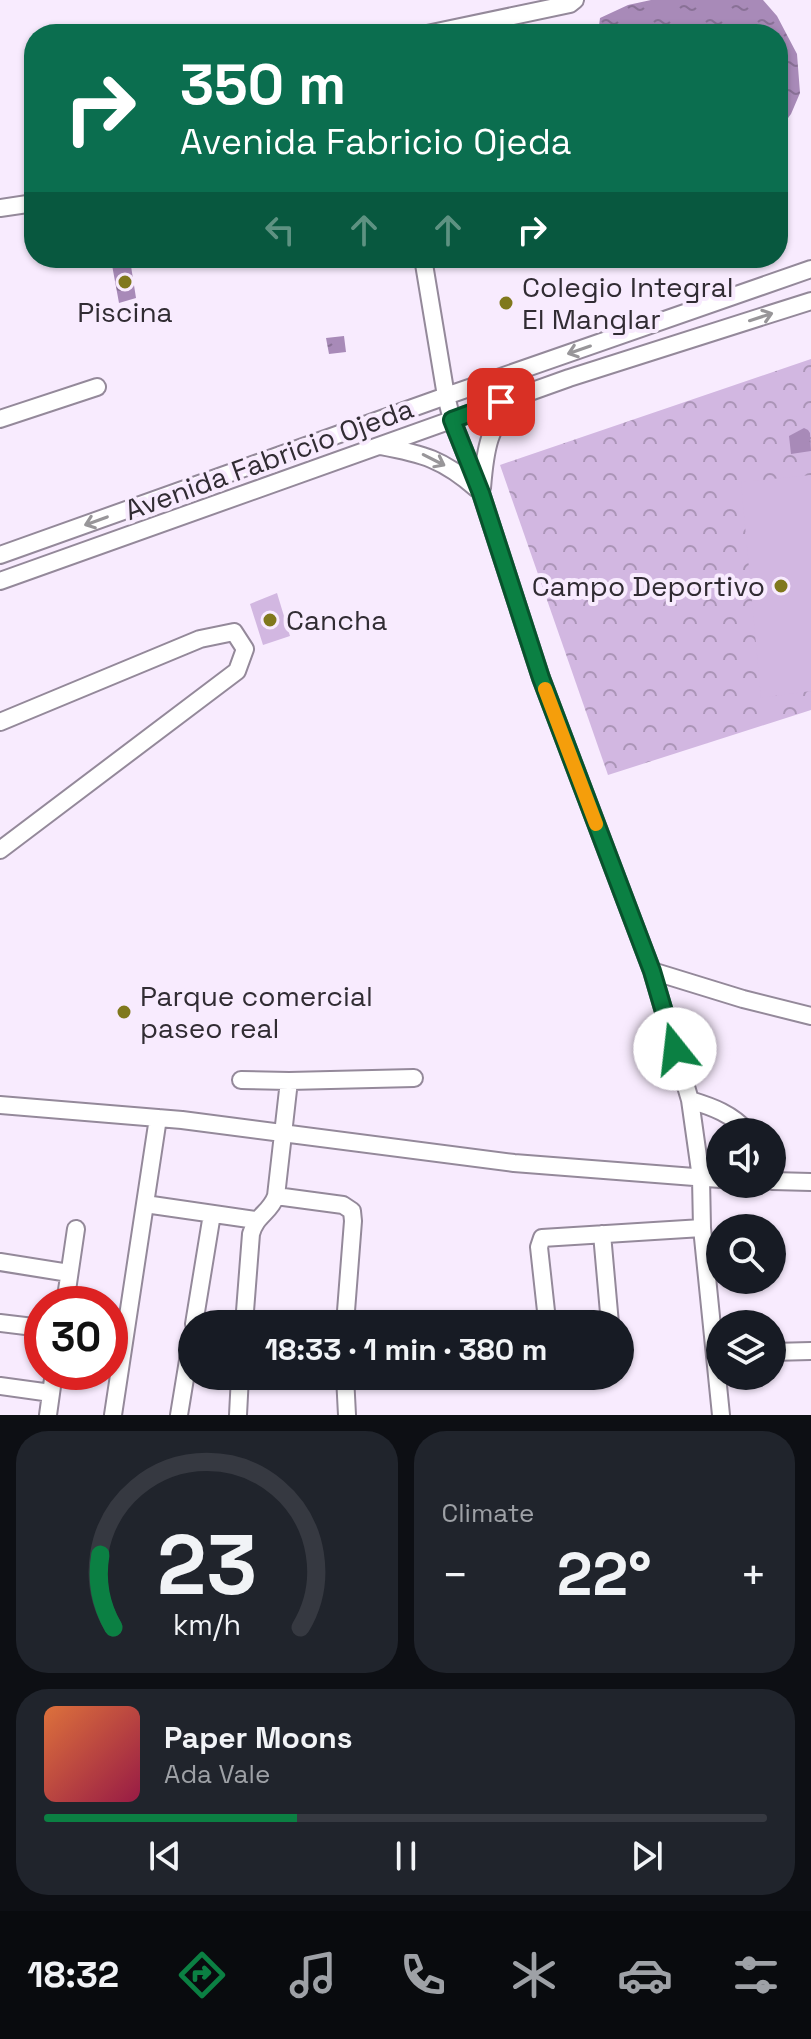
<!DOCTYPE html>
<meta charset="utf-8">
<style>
body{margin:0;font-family:"Space Grotesk",sans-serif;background:#20242c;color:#f1f3f6;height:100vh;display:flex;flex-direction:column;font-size:30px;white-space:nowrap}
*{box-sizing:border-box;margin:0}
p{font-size:26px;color:#9ea1a6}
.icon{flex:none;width:44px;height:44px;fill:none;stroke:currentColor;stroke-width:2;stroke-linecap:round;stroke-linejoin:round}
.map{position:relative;height:1415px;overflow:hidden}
.side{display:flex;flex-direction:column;gap:16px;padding:16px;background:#0d0f14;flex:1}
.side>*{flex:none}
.top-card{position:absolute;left:24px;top:24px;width:764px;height:244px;border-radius:32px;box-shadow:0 2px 6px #0004;background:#0b6e4f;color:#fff;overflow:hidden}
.controls{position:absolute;left:706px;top:1118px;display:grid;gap:16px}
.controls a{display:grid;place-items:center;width:80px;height:80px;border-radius:50%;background:#171b24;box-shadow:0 2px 6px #0004;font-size:40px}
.speed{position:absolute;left:24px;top:1286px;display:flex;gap:16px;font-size:40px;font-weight:700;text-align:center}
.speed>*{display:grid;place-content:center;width:104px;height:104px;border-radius:50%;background:#171b24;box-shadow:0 2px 6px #0004;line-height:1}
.speed .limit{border:12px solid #d22;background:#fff;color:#111}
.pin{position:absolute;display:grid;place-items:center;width:68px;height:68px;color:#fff;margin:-34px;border-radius:16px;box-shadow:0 4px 12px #0006}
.me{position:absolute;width:88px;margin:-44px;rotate:344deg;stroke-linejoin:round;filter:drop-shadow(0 0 6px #0008)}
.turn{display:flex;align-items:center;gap:28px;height:168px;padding:0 24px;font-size:36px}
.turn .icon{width:104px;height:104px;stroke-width:2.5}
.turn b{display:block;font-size:56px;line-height:68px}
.lanes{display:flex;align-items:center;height:76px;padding:0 24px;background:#0003;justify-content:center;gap:40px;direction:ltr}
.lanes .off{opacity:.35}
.big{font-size:60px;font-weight:700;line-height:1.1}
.side .widget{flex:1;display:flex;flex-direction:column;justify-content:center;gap:12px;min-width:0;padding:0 28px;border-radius:32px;background:#20242c}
.side .dial{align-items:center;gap:0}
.dial svg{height:208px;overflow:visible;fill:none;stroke:#363941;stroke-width:7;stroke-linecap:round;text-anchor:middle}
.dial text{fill:#f1f3f6;stroke:none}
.song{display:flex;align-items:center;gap:24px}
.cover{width:96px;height:96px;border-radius:12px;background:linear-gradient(135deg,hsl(20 70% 55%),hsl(340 70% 35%))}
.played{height:8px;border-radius:4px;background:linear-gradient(90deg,#0b8043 35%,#363941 35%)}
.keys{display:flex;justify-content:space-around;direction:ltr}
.heat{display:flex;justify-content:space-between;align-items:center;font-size:44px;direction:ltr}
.side .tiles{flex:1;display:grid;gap:16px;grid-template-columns:1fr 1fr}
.widget:last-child{grid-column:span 2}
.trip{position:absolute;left:178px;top:1310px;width:456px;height:80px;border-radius:40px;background:#171b24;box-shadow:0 2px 6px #0004;font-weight:700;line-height:80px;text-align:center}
.tabs{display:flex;height:128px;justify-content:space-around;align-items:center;background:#090b0e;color:#9ea1a6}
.tabs .icon{width:56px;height:56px}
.tabs .selected{color:#0b8043}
.tabs b{font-size:36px;color:#f1f3f6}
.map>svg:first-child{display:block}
.park{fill:url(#park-crowns)}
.pitch{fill:#d2b7e1}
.water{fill:url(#water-ripples)}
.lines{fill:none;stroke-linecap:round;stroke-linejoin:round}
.minor-casing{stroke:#94899a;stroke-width:20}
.minor{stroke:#fff;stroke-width:16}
.oneway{stroke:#989699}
.route-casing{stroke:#07532c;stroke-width:20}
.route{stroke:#0b8043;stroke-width:14}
.slow{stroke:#f59e0b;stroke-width:14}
.poi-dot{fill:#80781d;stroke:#f8ebfe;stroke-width:3}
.labels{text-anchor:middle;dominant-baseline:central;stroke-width:8;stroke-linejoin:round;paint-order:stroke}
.poi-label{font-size:28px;fill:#312c33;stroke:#f8ebfe;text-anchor:start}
.street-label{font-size:28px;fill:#312c33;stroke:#f8ebfe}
</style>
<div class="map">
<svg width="811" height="1415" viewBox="0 0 811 1415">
<defs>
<pattern id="park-crowns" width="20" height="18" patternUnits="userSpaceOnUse" patternTransform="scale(2)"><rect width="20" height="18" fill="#d2b7e1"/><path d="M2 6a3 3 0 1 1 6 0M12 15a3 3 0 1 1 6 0" fill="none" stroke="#ab95b7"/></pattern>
<pattern id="water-ripples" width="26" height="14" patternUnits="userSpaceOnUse" patternTransform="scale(2)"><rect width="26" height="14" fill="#a88ab8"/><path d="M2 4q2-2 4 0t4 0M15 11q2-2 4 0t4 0" fill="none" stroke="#897196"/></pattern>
</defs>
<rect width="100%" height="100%" fill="#f8ebfe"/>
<!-- park -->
<path class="park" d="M811,359V710L608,775L500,465Z"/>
<!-- pitch -->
<path class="pitch" d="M811,475V691L761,698L741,482Z
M277,593L290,636L263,645L250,604Z"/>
<!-- water -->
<path class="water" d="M651,0H763L777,16L797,54L800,93L791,114L778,131V34H598L600,18L628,5Z
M112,265L131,266L136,298L119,303Z
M344,336L346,352L329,354L326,338Z
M804,428L808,430L810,433L811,451L791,454L789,436Z"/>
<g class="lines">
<defs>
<path id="minor" d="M427,34L570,4L575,0
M0,208L34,203
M423,258L446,396L452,420L481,493L541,678L652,971L690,1100L701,1178L702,1228L721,1415
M0,419L97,387
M380,446C423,454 443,459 477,489
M482,488C485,451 488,422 519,398
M0,555L446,396L811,269
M0,581L569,378L811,301
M0,722L200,639L234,632L245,649L237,671L0,850
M652,971L743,999L811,1016
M241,1080L289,1081L414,1078
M690,1100C713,1107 732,1114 748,1132
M0,1105L182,1120L514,1163L720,1179
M772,1181L811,1182
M276,1196L343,1205L352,1211L353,1221L345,1324
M145,1204L256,1220
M602,1234L610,1324
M0,1262L69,1273
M65,1304L76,1229
M546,1311L539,1247L542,1238L702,1228
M0,1323L42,1328
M194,1324L212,1214
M244,1324L251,1234C256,1215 270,1213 276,1196L289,1081
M772,1352L811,1351
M345,1376L347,1415
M0,1386L51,1393
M48,1415L54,1372
M113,1415L158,1118
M179,1415L192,1336
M238,1415L240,1376"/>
</defs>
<!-- minor casing -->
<use href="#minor" class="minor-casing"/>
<!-- minor -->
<use href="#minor" class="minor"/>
</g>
<!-- one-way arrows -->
<defs><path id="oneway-shaft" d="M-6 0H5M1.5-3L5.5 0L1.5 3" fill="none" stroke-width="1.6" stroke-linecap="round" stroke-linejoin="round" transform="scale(2)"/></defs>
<g class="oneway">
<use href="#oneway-shaft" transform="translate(761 317) rotate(-18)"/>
<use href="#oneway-shaft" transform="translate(579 350) rotate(161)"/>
<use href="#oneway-shaft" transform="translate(434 460) rotate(27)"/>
<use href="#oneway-shaft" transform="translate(96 521) rotate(160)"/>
</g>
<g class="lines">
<defs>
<path id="route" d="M501,402L452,420L481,493L541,678L652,971L675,1049"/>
</defs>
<!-- route casing -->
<use href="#route" class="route-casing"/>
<!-- route -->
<use href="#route" class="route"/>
<!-- slow -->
<path class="slow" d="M545,689L596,824"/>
</g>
<!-- markers -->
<g class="poi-dot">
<circle cx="125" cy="282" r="8"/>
<circle cx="506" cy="303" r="8"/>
<circle cx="781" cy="586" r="8"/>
<circle cx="270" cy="620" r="8"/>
<circle cx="124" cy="1012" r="8"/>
</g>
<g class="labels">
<!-- poi labels -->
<g class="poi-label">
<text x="522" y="287">Colegio Integral<tspan x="522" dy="32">El Manglar</tspan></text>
<text x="125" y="312" text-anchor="middle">Piscina</text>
<text x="765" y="586" text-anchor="end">Campo Deportivo</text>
<text x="286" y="620">Cancha</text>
<text x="140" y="996">Parque comercial<tspan x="140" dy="32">paseo real</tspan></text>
</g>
<!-- street labels -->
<g class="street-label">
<text transform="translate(269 459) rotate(-20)">Avenida Fabricio Ojeda</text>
</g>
</g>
</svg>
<div class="controls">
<a><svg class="icon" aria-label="sound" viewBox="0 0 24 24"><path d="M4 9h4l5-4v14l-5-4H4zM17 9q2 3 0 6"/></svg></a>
<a><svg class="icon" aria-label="search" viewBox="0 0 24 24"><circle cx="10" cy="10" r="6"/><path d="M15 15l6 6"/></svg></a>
<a><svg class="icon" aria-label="layers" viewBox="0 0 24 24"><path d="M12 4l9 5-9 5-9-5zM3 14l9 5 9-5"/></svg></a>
</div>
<div class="speed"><div class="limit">30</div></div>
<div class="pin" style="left:501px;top:402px;background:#d93025"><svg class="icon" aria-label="arrive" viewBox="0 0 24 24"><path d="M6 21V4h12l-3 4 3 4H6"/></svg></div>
<svg class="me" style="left:675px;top:1049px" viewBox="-20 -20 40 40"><circle r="19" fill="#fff"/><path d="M0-13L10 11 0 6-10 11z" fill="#0b8043"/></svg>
<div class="trip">18:33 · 1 min · 380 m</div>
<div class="top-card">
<div class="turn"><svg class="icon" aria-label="right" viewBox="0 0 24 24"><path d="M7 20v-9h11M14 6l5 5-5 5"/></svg><div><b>350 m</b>Avenida Fabricio Ojeda</div></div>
<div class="lanes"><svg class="icon off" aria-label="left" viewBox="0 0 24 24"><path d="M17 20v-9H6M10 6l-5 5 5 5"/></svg><svg class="icon off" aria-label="ahead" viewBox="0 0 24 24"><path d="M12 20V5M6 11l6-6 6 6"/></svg><svg class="icon off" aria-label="ahead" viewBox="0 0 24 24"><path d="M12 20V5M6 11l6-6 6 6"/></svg><svg class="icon" aria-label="right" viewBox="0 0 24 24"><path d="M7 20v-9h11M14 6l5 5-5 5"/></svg></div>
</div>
</div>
<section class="side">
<div class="tiles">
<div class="widget dial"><svg viewBox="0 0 100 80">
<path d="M14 69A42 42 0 1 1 86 69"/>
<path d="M14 69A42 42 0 0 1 9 41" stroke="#0b8043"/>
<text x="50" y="56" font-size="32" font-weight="700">23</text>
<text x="50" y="72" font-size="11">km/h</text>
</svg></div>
<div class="widget"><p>Climate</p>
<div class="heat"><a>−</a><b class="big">22°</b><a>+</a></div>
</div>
<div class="widget">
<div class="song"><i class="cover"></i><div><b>Paper Moons</b><p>Ada Vale</p></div></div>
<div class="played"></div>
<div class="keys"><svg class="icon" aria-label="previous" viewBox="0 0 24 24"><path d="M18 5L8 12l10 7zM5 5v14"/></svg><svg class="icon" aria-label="pause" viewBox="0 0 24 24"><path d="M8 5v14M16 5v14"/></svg><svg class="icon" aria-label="next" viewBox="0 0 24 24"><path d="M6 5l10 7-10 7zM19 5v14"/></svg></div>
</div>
</div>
</section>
<nav class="tabs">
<b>18:32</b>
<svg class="icon selected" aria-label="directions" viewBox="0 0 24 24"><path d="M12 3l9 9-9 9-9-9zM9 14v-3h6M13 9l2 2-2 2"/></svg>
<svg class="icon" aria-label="music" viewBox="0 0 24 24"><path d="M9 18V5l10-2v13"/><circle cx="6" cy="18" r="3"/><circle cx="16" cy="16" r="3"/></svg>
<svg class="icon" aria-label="phone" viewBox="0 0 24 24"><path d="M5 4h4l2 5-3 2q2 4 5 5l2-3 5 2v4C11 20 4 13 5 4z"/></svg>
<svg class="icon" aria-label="climate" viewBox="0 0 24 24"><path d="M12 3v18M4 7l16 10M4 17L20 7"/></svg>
<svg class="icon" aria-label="car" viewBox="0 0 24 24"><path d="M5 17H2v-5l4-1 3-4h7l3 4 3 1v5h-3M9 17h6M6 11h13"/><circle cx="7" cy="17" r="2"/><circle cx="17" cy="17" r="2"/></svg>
<svg class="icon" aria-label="filters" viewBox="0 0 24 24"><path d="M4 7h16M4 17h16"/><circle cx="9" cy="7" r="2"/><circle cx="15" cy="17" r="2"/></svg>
</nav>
